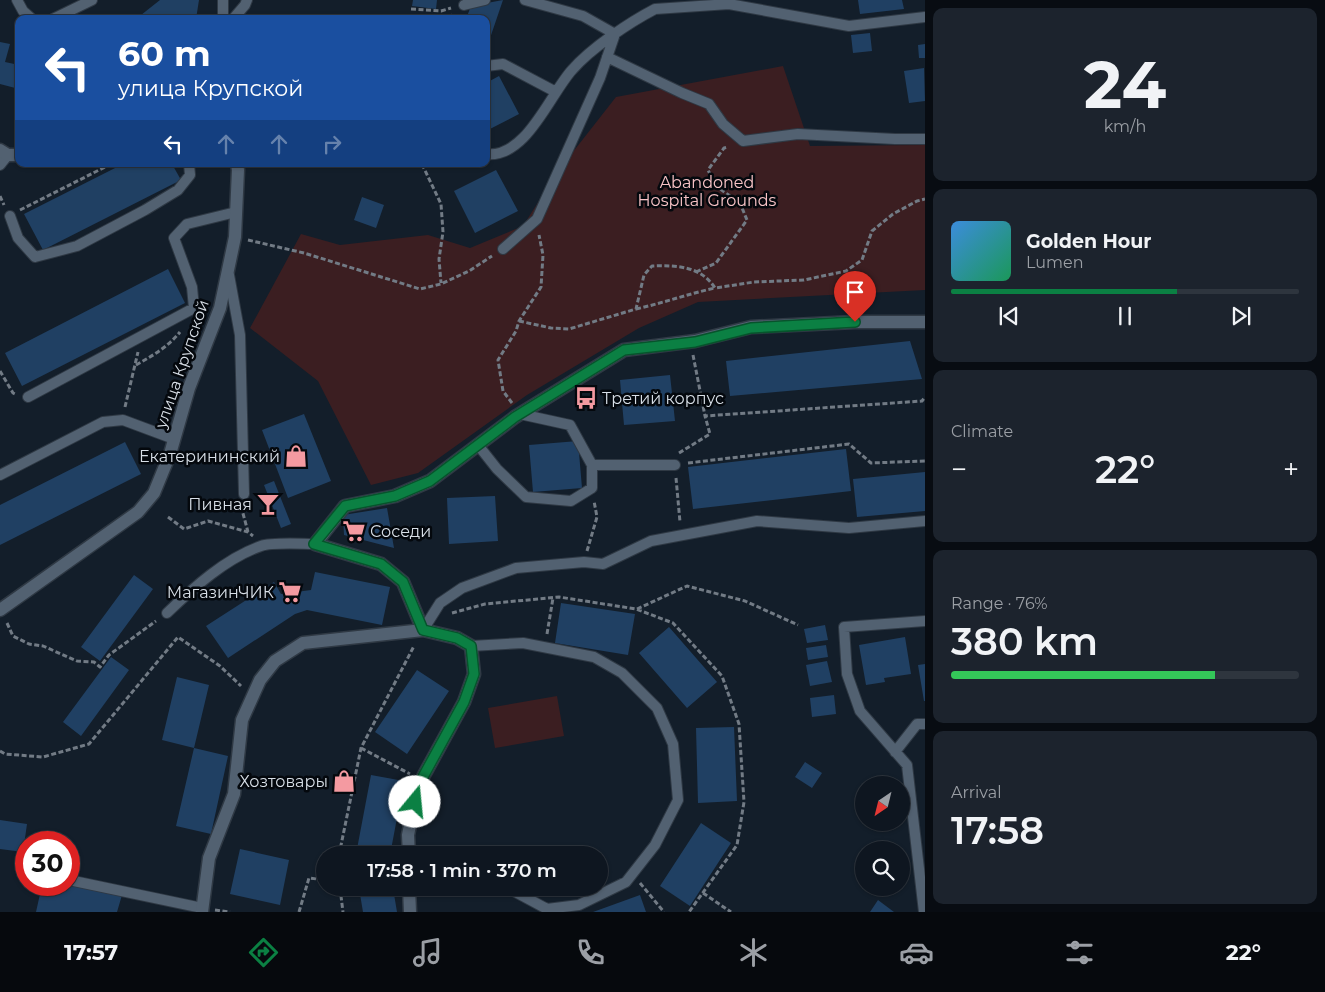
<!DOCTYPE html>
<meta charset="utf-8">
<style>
body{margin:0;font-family:Montserrat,sans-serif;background:#1c232d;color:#f1f3f6;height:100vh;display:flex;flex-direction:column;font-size:19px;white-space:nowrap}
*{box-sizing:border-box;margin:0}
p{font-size:16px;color:#9b9fa5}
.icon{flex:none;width:28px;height:28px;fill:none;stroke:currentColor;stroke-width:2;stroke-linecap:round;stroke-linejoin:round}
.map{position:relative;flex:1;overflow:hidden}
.drawer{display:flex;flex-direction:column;gap:8px;padding:8px;background:#080c12;width:400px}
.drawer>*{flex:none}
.hud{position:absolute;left:15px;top:15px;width:475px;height:152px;border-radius:10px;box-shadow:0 1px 4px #0004,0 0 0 1px #2e353e;background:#1a4fa0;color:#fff;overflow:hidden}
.needle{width:32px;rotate:215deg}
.fabs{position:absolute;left:855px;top:776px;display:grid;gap:10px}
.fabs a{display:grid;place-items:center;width:55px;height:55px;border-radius:50%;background:#0e1620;box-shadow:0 1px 4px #0004,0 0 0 1px #2e353e;font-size:25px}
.speed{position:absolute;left:15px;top:831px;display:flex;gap:10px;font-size:25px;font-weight:700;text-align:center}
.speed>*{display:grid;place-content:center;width:65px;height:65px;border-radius:50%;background:#0e1620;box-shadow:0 1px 4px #0004,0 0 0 1px #2e353e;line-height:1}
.speed .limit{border:8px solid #d22;background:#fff;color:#111}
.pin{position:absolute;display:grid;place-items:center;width:42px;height:42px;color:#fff;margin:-51px -21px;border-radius:50% 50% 50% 0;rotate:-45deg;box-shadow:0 0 5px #0007}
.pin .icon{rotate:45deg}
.me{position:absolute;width:55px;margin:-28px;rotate:17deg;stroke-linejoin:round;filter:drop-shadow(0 0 4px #0008)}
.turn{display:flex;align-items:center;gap:18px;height:105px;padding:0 20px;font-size:22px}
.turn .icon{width:65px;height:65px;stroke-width:2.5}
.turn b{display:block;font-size:35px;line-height:42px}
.lanes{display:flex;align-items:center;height:48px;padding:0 20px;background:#0003;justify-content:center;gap:25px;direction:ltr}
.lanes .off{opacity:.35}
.big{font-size:38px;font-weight:600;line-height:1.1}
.drawer .card{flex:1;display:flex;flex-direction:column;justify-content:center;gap:8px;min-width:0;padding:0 18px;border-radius:10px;background:#1c232d}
.drawer .dial{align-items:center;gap:0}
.dial b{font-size:65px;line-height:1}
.song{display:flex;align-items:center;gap:15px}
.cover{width:60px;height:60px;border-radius:8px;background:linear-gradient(135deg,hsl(210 70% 55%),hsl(150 70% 35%))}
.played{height:5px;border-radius:2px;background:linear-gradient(90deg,#0b8043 65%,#2e353e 65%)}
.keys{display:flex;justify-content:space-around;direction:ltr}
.heat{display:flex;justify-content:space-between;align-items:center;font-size:28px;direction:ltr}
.charge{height:8px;border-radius:4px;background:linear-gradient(90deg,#34c759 76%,#2e353e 0)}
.trip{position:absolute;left:316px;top:846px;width:292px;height:50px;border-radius:25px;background:#0e1620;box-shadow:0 1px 4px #0004,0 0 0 1px #2e353e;font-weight:600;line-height:50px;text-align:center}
.dock{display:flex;height:80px;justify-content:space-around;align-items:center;background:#06090d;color:#9b9fa5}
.dock .icon{width:35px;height:35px}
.dock .current{color:#0b8043}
.dock b{font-size:22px;color:#f1f3f6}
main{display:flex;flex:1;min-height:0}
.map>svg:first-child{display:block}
.green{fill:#3b1e21}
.building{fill:#204063}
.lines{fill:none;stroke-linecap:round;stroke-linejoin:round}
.service-casing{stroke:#2f3944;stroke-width:12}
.minor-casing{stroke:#2f3944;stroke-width:15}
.tertiary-casing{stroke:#2f3944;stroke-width:15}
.path{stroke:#727b85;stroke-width:3;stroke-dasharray:5 2.5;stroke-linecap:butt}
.service{stroke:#526171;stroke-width:10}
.minor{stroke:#526171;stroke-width:12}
.tertiary{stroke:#526171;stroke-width:12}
.route-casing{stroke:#07532c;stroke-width:12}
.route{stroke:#0b8043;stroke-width:9}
.labels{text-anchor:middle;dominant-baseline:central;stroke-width:5;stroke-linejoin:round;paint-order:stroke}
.park-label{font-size:16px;fill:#f8c3c6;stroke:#04080d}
.street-label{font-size:16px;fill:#d8dfe7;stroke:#04080d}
.poi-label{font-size:16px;fill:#d8dfe7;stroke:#04080d;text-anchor:end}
</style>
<main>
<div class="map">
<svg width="925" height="912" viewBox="0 0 925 912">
<rect width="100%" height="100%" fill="#131e2a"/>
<!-- green -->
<path class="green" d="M783,66L810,146L925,145V290L698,302L639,328L527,395L418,473L371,485L318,381L250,328L301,234L340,245L428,235L470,248L523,226L558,171L616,97Z
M557,696L564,736L495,748L488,708Z"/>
<!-- building -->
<path class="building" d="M160,0H199L196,19H136Z
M413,0H437L436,9L412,6Z
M503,0L487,47H486V19H466L471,6Z
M858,0H902L904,9L860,14Z
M870,33L872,51L853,53L851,35Z
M0,42L10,44L5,62L19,65V89L0,84Z
M925,44V58H919L918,45Z
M924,68L925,101L909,103L904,71Z
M499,76L519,114L486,131V83Z
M123,164H172L181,180L43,250L24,214Z
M496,170L518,211L475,233L454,191Z
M362,197L384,205L376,228L354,220Z
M168,269L185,303L22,386L5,353Z
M910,341L922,379L730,396L726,361Z
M670,375L675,421L624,425L620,380Z
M304,414L331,481L288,498L262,430Z
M578,441L582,488L533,492L529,445Z
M125,442L141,474L0,545V505Z
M846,449L851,491L693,509L688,467Z
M925,472V511L857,517L853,479Z
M274,481L291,524L281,528L264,485Z
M495,496L498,541L449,544L447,498Z
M387,508L394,548L344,535L343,515Z
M315,572L390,587L382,625L307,610L295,614L228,658L206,626L274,582L281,594L311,590Z
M134,575L153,589L100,661L81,647Z
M561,603L635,614L628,655L555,643Z
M825,625L828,640L807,643L804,629Z
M669,627L717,682L687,708L639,653Z
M905,637L911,674L884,678L885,682L866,685L859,645Z
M826,645L828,657L808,660L806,648Z
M111,657L129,670L81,736L63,722Z
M827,661L832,682L810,686L806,665Z
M925,664V701H924L918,665Z
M417,670L449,691L407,754L375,732Z
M177,677L209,685L194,748L162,740Z
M834,695L836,714L812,717L810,698Z
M734,727L737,801L698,803L696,728Z
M194,748L228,756L211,834L176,826Z
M805,762L822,773L812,788L795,777Z
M371,775L404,781L390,855L357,849Z
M0,820L27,824L23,852L0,849Z
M701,823L731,843L690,906L660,886Z
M240,849L289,860L280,905L230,894Z
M42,885H69L122,895L117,912H36Z
M359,888H393L397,912H363Z
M640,895L646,912H593Z
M878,900L894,912H870Z"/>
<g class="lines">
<defs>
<path id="service" d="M17,0L23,11L32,19
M464,5L485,0
M53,19L92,0
M223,19V0
M233,19L245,5L247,0
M607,57L682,93L709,104L723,124L743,141L798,134L895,139H925
M486,66L503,64L556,92
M486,154C526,159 550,94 572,70C591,48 630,22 655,9L729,4L849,26L925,17
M0,165L8,155
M10,216L18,238L35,257L77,246L145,210L178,190L190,175L189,164
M503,249L537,219L600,78L615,34L583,16L525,0
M229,275L240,335L244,494
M28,397L194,308L192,287L174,238L187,224L236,212
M520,414L570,425L592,465H675
M478,445L497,469L526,497L571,501L592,488V465
M0,475L103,422L123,420L174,439
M167,613C193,588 226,558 261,546C272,542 301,544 315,544
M423,630L440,603L462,588L516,568L584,562L603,564L651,541L757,521L849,528L925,521
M471,646L523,643L594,657L622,673L657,708L673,744L678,800L655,845L626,882L579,905L547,909L508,888
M895,752L917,724H925
M69,880L202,908
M924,912L907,765L860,711L847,674L844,627L925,621"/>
<path id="minor" d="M423,630L403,582L381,564L315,544L345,506L395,496L430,481L515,417L624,350L695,341L751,327L855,322H925
M409,888L410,912
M202,912L209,858L234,794L242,720L260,680L275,661L303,643L423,630L457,638L471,646L474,674L464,702L418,786L408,835L409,855"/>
<path id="tertiary" d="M0,150L8,155H19
M0,610L138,512L154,493L170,454L189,388L220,308L235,237L238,170L237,164"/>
</defs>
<!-- service casing -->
<use href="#service" class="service-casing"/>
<!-- minor casing -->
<use href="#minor" class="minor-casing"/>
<!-- tertiary casing -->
<use href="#tertiary" class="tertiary-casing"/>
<!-- path -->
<path class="path" d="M411,9L441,11L451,8
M451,19L453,12
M422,164L441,204L443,232L439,259L441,283
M0,196L4,205
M20,210L111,164
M248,240L304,253L420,289L441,284L469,271L492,256
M696,272L716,263L747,220L740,203L716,186L708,170L724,148L728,147
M636,309C663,303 688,294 715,288
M519,321L551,328L569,329L636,309L644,275L652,266C676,265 701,266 715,288L754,282L804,280L846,271L862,260L872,231L893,214L917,201L925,199
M693,355L705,416L922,401L925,397
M136,365C152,356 168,347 180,332
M0,371L13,393L15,394
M512,403L503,391L498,360L516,331L519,321L541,287L543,255L539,235
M125,407L138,352
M679,453L710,434L705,416
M688,463L849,444L871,463L925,461
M676,478L680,522
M241,506L248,532L253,536
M168,517L184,529L208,521L248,532
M587,551L597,517L594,501
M637,609L687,586L745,601L798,625
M452,613L485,604L559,597L636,609L673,623L722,676L739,724L744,802L737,845L689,912
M7,623L13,636L29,644L43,646L77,661L94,662L100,667L109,655L156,621
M547,634L553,598
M361,748L410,774
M0,751L5,754L43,757L89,744L178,637L220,666L241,686
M339,855L361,748L414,646
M640,883L664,912
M340,888L343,912
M703,893L731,912
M215,910L230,912
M299,912L309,878L325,880"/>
<!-- service -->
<use href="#service" class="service"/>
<!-- minor -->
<use href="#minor" class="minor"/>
<!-- tertiary -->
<use href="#tertiary" class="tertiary"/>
</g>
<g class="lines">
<defs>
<path id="route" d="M415,802L418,786L464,702L474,674L471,646L457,638L423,630L403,582L381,564L314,544L345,506L395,496L430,481L515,417L624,350L695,342L751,328L855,322"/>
</defs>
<!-- route casing -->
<use href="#route" class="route-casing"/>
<!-- route -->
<use href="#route" class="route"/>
</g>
<!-- icons -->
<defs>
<symbol id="bus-bare" viewBox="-9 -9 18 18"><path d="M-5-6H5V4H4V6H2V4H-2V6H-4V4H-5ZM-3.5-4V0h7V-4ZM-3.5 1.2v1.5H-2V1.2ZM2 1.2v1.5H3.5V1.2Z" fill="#f49aa1" stroke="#04080d" stroke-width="2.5" paint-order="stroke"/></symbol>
<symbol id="shop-bare" viewBox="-9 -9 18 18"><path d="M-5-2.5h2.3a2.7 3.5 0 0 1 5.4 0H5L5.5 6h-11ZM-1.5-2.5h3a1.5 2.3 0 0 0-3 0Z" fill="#f49aa1" stroke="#04080d" stroke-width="2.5" paint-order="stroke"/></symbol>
<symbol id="bar-bare" viewBox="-9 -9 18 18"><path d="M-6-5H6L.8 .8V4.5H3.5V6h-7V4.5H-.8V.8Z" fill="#f49aa1" stroke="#04080d" stroke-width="2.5" paint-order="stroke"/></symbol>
<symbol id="supermarket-bare" viewBox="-9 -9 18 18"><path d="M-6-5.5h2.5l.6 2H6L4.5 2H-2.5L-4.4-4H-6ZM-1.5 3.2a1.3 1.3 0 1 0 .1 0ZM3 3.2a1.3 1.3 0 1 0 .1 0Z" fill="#f49aa1" stroke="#04080d" stroke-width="2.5" paint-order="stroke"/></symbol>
</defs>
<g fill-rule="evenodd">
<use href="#bus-bare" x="570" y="382" width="32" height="32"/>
<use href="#shop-bare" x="280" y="440" width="32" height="32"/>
<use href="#bar-bare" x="252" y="488" width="32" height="32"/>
<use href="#supermarket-bare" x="338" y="515" width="32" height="32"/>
<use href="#supermarket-bare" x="274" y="576" width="32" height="32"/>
<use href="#shop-bare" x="328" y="765" width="32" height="32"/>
</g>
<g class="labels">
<!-- park labels -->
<g class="park-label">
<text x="707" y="182">Abandoned<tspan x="707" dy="18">Hospital Grounds</tspan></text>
</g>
<!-- street labels -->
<g class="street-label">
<text transform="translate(182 364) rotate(-71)">улица Крупской</text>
</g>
<!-- poi labels -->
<g class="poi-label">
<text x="602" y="398" text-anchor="start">Третий корпус</text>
<text x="280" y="456">Екатерининский</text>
<text x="252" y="504">Пивная</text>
<text x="370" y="531" text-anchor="start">Соседи</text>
<text x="274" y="592">МагазинЧИК</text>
<text x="328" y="781">Хозтовары</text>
</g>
</g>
</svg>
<div class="fabs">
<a><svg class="needle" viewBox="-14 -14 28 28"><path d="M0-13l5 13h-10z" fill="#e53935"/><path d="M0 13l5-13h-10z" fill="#9b9fa5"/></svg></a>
<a><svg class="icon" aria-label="search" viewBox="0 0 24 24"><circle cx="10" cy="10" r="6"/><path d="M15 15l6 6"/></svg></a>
</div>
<div class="speed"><div class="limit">30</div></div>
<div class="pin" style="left:855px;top:322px;background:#d93025"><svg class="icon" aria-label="arrive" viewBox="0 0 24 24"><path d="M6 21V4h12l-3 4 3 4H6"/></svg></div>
<svg class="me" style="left:415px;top:802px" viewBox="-20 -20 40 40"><circle r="19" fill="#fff"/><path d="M0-13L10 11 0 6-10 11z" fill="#0b8043"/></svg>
<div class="trip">17:58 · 1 min · 370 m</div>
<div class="hud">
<div class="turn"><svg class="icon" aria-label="left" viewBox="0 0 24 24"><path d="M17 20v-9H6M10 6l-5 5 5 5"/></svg><div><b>60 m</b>улица Крупской</div></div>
<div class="lanes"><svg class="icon" aria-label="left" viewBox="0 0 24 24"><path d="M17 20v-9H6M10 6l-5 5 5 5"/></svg><svg class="icon off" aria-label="ahead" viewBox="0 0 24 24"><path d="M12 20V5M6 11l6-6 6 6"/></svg><svg class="icon off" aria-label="ahead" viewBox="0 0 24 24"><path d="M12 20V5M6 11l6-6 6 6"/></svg><svg class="icon off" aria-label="right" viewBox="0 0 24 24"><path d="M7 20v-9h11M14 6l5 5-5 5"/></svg></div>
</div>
</div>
<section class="drawer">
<div class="card dial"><b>24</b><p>km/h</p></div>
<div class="card">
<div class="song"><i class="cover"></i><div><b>Golden Hour</b><p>Lumen</p></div></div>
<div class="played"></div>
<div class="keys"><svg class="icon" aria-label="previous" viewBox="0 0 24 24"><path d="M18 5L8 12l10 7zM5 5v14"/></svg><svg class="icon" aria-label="pause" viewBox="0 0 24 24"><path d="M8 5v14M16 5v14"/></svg><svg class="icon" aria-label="next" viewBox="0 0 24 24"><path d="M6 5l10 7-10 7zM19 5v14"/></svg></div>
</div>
<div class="card"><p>Climate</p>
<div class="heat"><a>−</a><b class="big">22°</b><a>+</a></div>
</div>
<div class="card"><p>Range · 76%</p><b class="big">380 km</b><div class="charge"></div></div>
<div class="card"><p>Arrival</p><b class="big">17:58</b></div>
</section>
</main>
<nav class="dock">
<b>17:57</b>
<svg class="icon current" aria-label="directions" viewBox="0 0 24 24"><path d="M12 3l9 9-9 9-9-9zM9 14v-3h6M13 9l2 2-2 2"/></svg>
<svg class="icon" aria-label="music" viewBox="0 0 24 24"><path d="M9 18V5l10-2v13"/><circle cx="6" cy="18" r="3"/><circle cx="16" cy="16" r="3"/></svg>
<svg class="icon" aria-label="phone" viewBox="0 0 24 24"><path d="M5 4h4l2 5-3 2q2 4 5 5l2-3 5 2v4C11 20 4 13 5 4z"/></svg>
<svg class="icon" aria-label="climate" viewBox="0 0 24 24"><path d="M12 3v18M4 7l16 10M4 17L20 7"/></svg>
<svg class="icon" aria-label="car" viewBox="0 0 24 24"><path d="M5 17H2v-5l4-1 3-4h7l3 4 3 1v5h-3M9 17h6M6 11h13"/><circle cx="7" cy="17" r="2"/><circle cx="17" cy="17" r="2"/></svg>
<svg class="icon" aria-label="filters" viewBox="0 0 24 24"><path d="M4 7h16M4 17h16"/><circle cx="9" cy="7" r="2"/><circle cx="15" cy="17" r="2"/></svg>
<b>22°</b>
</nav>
